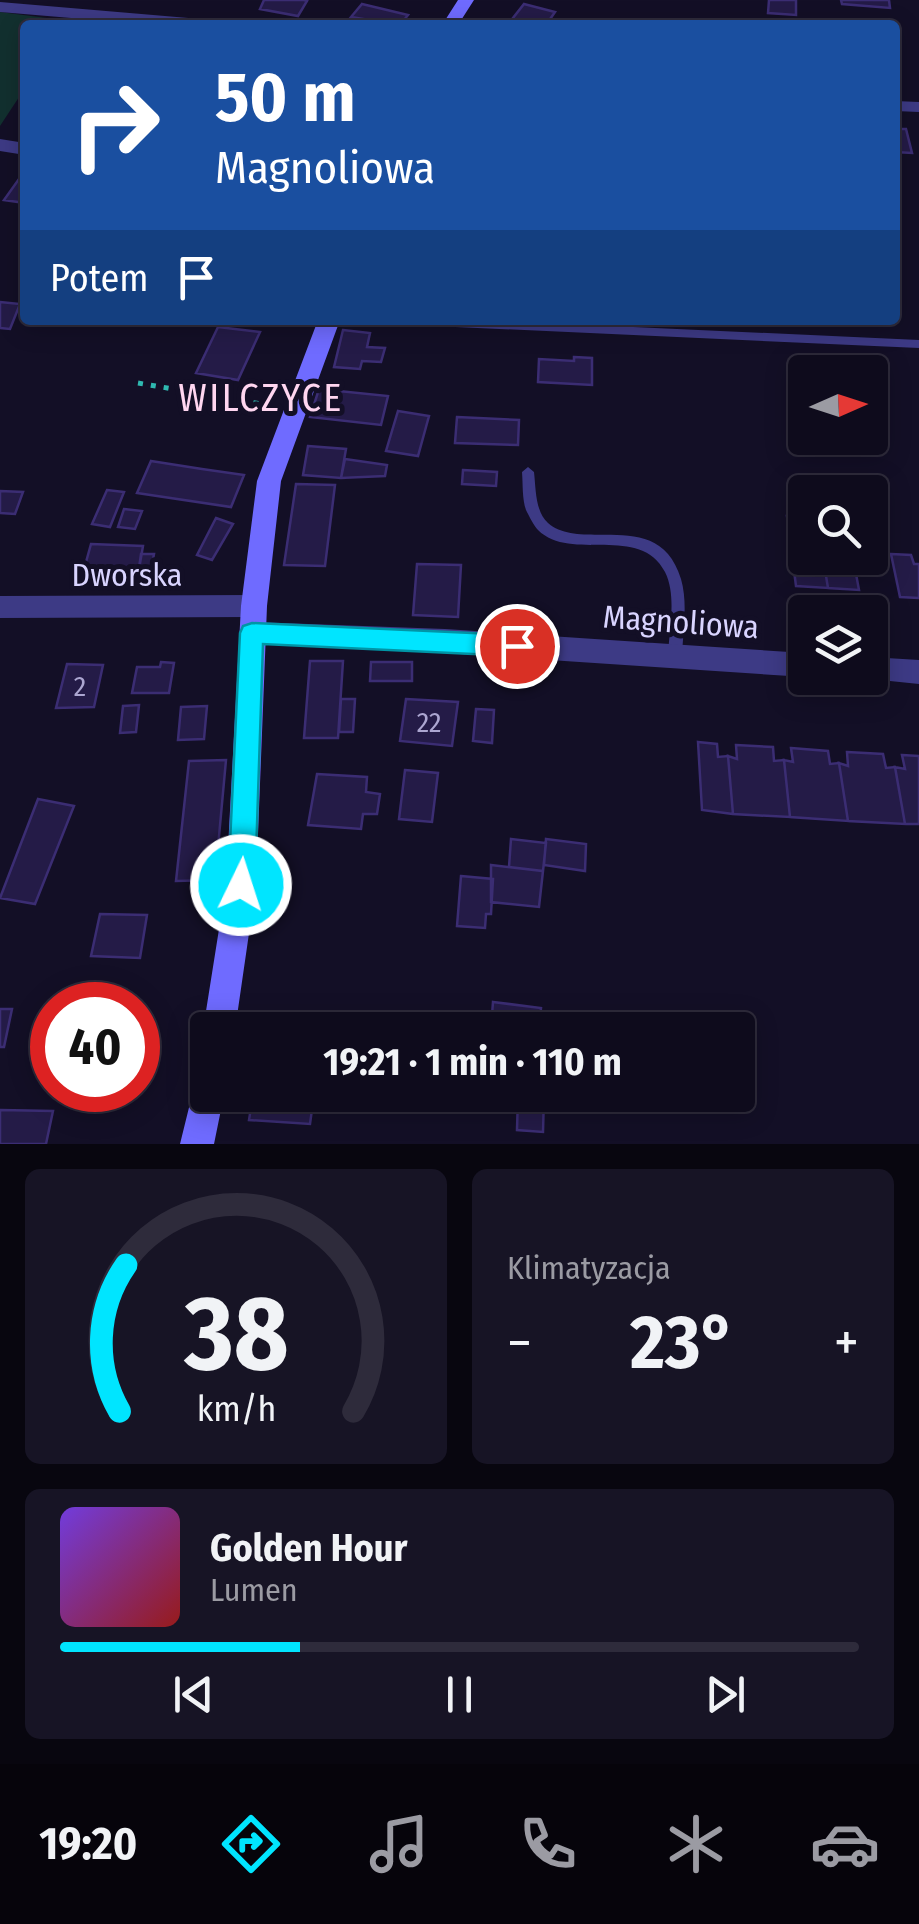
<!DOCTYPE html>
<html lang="pl">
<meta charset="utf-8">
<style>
body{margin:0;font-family:"Fira Sans Condensed",sans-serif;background:#171425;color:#f1f3f6;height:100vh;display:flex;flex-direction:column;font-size:38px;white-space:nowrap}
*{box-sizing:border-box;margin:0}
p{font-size:32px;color:#9b9ba3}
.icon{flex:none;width:55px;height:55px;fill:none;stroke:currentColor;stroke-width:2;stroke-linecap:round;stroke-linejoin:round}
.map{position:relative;height:1144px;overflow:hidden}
.drawer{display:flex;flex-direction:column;gap:25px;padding:25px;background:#08060f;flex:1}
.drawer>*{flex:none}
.hud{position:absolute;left:20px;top:20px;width:880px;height:305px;border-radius:10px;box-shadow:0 5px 25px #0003,0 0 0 2px #2e2b3b;background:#1a4fa0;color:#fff;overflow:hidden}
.needle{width:65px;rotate:87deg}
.controls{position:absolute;left:788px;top:355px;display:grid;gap:20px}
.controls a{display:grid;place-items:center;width:100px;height:100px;border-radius:10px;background:#0e0b1c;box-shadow:0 5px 25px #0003,0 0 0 2px #2e2b3b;font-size:50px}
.speed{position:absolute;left:30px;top:982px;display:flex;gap:20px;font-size:50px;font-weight:700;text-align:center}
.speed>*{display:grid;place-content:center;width:130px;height:130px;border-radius:50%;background:#0e0b1c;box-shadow:0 5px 25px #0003,0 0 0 2px #2e2b3b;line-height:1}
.speed .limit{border:15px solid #d22;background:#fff;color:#111}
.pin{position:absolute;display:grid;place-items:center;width:85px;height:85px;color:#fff;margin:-42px;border:5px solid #fff;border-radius:50%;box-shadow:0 2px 10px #0007}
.me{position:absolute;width:110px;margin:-55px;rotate:4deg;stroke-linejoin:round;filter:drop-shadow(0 0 8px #0008)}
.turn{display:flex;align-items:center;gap:35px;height:210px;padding:0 30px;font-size:45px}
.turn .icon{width:130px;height:130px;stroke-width:2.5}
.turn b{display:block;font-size:70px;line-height:85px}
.then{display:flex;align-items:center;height:95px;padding:0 30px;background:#0003;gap:20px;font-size:38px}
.big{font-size:75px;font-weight:700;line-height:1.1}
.drawer .card{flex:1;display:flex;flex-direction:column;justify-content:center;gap:15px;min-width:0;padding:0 35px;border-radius:15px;background:#171425}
.drawer .dial{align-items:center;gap:0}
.dial svg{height:260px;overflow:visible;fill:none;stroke:#2e2b3b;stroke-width:7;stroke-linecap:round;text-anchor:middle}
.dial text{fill:#f1f3f6;stroke:none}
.song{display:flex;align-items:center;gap:30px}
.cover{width:120px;height:120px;border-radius:15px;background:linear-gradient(135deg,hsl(260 70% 55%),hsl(0 70% 35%))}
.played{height:10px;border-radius:5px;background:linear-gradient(90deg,#00e5ff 30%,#2e2b3b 30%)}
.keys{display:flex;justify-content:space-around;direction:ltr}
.heat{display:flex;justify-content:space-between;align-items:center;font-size:55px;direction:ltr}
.drawer .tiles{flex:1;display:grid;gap:25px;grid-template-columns:1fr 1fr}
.card:last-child{grid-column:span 2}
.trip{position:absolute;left:190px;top:1012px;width:565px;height:100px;border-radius:10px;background:#0e0b1c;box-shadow:0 5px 25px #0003,0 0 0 2px #2e2b3b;font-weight:700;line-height:100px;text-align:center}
.tab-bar{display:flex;height:160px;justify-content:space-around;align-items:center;background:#06040b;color:#9b9ba3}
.tab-bar .icon{width:70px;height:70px}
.tab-bar .current{color:#00e5ff}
.tab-bar b{font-size:45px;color:#f1f3f6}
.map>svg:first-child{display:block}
.green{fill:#12302f}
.building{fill:#241b47;stroke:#3b2d73;stroke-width:2.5}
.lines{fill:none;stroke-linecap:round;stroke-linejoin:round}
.path{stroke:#2fb8b0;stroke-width:5;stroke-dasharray:5 8;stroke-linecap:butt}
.lane{fill:#3d3a85;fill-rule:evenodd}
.street{fill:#3d3a85;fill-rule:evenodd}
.secondary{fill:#6f6bff;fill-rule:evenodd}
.route{fill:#00e5ff;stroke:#0095a6;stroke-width:2.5}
.labels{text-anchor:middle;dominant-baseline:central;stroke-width:10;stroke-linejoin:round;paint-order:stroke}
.number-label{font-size:28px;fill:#aca6d1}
.street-label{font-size:32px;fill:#d9d4ff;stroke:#130f26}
.quarter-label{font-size:38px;letter-spacing:2.5px;fill:#ffd6f0;stroke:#130f26}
</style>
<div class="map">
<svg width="919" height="1144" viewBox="0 0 919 1144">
<rect width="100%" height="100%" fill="#130f26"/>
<!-- green -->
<path class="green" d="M0,12L70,21L67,25H25V88L0,126Z"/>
<!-- building -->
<path class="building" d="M264,0H304L307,1L298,16L260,9Z
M769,0H796V15L768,13Z
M841,0H889L890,8L842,4Z
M362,4L408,15L400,25L351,17Z
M524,4L555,12L546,25L513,18Z
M895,129H906L912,153L895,152Z
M24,172L25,203L4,200Z
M0,302L20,304L10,329L0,328Z
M218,327L260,332L238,380L196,373Z
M343,330L370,333L367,347L385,348L381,362L362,361L360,369L334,367Z
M574,357L592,358V385L538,382L539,359L574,361Z
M319,389L388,396L381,425L310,417Z
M398,411L429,416L418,456L386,451Z
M457,417L519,420L518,445L455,443Z
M308,446L346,449L341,478L303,475Z
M345,459L387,465L385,476L341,478Z
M151,461L202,469L244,475L231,507L137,493Z
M463,470L497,472L496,486L462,484Z
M296,484L335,485L325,566L284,565Z
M107,490L124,492L110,527L92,524Z
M0,491L23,492L15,514L0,513Z
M124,509L142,511L135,529L118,527Z
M787,516L805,517V558H823L828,588L796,586Z
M216,518L233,524L212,560L197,555Z
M91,544L143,546L138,575L83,573Z
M141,554H154L150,575H138Z
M891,554L911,555L914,564H919V598L900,597Z
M823,558H853L859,590L828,588Z
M417,564L461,565L458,617L413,615Z
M310,661H343L338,738H304Z
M161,662L174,663L169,693H132L137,667H160Z
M371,662H412V681H370Z
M67,664L103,665L94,707L56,708Z
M341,699H355L353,732H339Z
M406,699L458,702L452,746L400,741Z
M139,705L136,732L120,733L123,706Z
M207,706L204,739L178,740L181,707Z
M476,709L494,710L492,743L473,741Z
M698,742L717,744L718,757L728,756L733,814L702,810Z
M736,745L773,747L774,761L784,760L790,817L733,814L728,756L737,759Z
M791,748L828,751L830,764L839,763L848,821L790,817L784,760L793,762Z
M847,752L883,754L886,768L895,767L905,824L848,821L839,763L848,766Z
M902,755L919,756V824H905L895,767L905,769Z
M226,760L215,880L176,881L189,761Z
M405,770L438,773L432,822L399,819Z
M317,774L367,777L366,792L380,794L377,814H363L361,829L308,825Z
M38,799L74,806L35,904L0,898Z
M511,839L546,843L543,871L509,867Z
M546,839L586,844L585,871L544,865Z
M491,865L543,871L539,907L491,902Z
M461,876L493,879L491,914H486L485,928L457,926Z
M100,914L147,915L140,958L91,956Z
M493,1002L541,1008L539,1030L491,1028Z
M0,1009H12L4,1047H0Z
M266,1012L323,1017L321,1030H263Z
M253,1095H314L310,1124L249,1120Z
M518,1095H544L543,1132L517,1130Z
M0,1110L53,1111L46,1144H0Z"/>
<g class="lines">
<!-- path -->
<path class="path" d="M138,383L273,406"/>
<!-- lane -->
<path class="lane" d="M384,320H482L919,340V348L390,324Z
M528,467L534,472C536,489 535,511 548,523C582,553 659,506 681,579C688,603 683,631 682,656L680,661L675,662L670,661L668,656C669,630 677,596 665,572C640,523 571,563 538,530C534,526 529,516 526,510C522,499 523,484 522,472Z"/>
<!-- street -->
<path class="street" d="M0,2L212,20L220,25H154L0,12Z
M895,101L919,102V112L895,111Z
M0,139L25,143V155L0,151Z
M254,595L263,598L267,606L263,614L254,617L0,618V596Z
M252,622L445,629L805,653V677L445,653L252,644L243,641L239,633L243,625Z
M870,657L919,660V684L861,678H870Z"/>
<!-- secondary -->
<path class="secondary" d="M458,0H474L458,25H442Z
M318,320H340L281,481L267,606L256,885L235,1030H208V1041L203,1030L226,885L241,606L257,481Z
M208,1075V1095H224L214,1144H180L196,1079Z"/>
</g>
<!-- route -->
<path class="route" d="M252,623L517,635L526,638L529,646L526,653L517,656L263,644L255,885L251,894L241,898L232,894L228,885L240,633L243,626Z"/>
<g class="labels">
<!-- number labels -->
<g class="number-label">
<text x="80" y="686">2</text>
<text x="429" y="722">22</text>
</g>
<!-- street labels -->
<g class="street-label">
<text x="127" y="575">Dworska</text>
<text transform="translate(681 622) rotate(4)">Magnoliowa</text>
</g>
<!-- quarter labels -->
<g class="quarter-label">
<text x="261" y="398">WILCZYCE</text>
</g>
</g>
</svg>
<div class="controls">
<a><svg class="needle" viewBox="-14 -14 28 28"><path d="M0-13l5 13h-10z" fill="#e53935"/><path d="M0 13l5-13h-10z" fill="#9b9ba3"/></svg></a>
<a><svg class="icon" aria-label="search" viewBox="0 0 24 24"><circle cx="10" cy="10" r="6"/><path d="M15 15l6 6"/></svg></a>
<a><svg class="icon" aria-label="layers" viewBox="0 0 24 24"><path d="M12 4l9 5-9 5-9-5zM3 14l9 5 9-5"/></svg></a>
</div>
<div class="speed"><div class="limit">40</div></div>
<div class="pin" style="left:517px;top:646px;background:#d93025"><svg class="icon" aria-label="arrive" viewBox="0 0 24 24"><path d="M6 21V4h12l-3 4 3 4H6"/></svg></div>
<svg class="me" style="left:241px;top:885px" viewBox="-20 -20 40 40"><circle r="17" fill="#00e5ff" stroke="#fff" stroke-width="3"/><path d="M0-11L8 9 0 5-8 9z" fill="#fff"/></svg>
<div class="trip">19:21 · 1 min · 110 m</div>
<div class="hud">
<div class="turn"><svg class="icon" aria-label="right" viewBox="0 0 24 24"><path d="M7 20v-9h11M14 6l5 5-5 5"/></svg><div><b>50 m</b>Magnoliowa</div></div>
<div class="then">Potem<svg class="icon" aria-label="arrive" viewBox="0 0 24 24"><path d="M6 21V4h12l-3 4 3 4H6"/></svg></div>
</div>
</div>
<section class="drawer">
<div class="tiles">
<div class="card dial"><svg viewBox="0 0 100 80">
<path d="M14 69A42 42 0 1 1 86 69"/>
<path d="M14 69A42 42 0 0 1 16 24" stroke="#00e5ff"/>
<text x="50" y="56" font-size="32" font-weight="700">38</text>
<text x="50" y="72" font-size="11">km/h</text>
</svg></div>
<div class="card"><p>Klimatyzacja</p>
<div class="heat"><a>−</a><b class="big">23°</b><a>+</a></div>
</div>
<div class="card">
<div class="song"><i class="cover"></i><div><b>Golden Hour</b><p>Lumen</p></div></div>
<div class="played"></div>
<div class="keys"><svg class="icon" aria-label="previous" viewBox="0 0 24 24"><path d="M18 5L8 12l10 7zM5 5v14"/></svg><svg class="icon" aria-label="pause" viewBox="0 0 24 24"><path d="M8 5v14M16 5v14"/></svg><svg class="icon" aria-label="next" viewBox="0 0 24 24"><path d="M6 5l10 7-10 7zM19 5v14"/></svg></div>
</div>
</div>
</section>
<nav class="tab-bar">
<b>19:20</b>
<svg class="icon current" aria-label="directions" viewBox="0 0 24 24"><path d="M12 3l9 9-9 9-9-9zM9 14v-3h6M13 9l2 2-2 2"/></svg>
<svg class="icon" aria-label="music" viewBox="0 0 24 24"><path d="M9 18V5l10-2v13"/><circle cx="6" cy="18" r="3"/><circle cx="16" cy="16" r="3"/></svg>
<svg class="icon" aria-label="phone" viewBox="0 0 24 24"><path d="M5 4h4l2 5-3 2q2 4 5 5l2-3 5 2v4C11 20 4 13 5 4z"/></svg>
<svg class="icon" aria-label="climate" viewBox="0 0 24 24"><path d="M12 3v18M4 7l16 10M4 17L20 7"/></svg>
<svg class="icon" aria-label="car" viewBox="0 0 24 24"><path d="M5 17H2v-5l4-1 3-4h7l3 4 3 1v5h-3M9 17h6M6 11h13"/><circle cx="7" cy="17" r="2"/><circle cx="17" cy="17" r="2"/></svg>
</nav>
